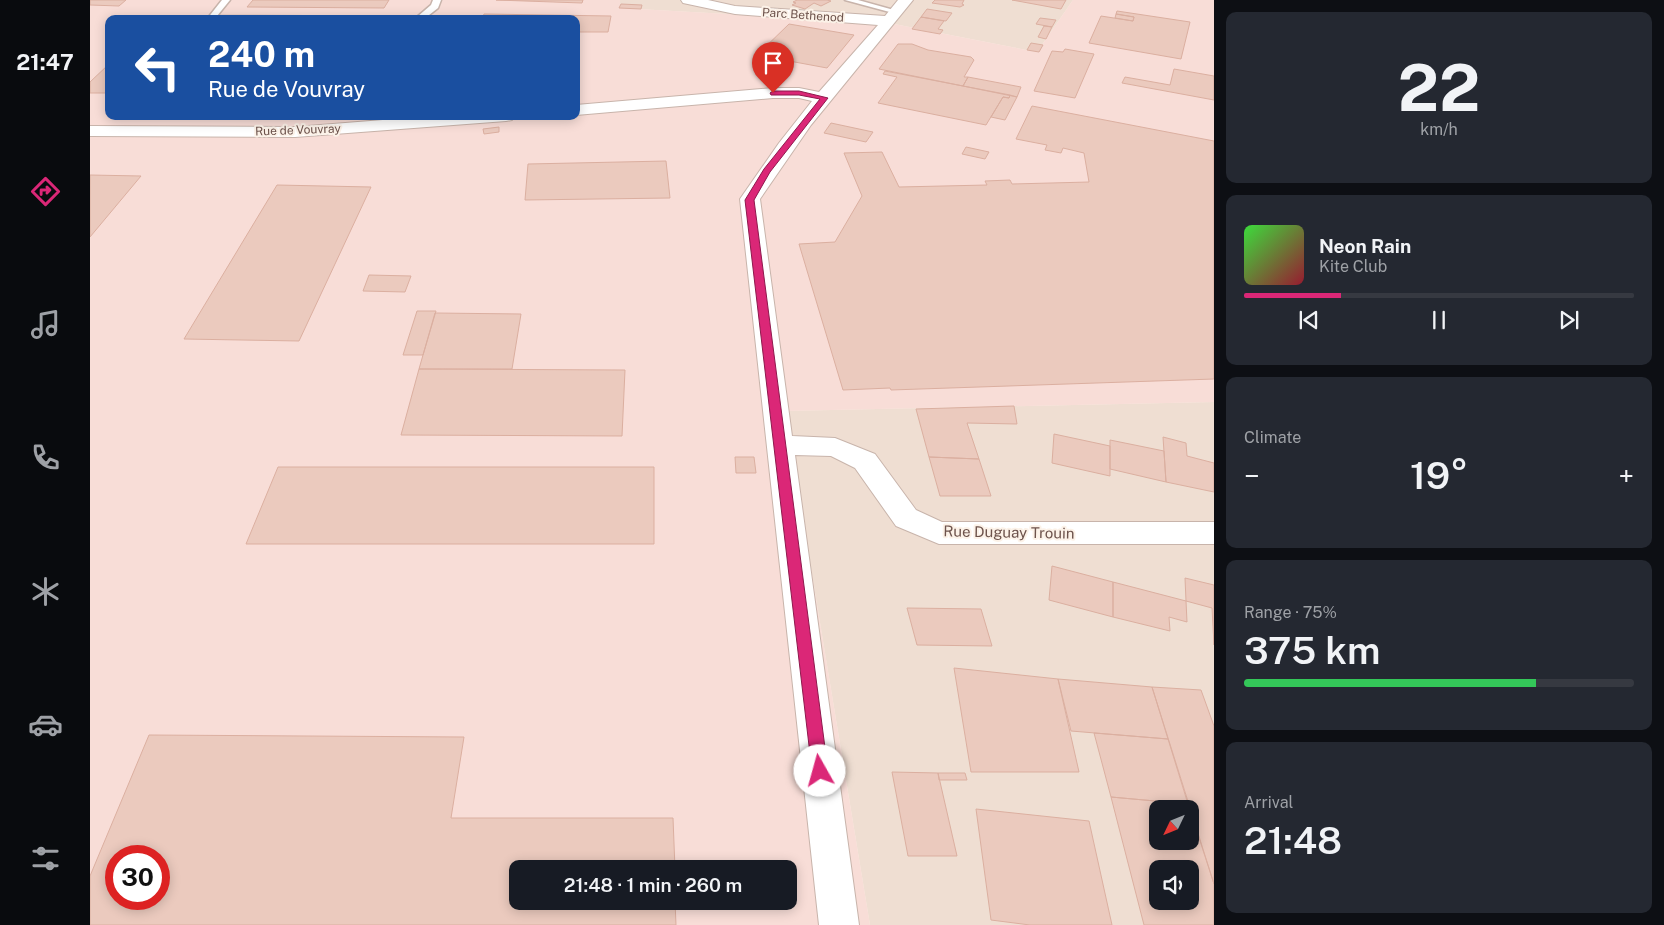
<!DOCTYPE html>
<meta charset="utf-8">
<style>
body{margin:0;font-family:"Public Sans",sans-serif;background:#242831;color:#f1f3f6;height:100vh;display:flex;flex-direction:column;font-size:19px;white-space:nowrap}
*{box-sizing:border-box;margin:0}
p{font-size:16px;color:#9ea1a6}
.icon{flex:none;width:28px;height:28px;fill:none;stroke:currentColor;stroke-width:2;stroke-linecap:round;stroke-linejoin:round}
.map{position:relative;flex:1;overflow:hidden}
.panel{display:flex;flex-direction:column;gap:12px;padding:12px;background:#0d0f14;width:450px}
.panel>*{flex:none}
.hud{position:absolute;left:15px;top:15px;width:475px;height:105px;border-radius:10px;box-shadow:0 2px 12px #0003;background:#1a4fa0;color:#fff;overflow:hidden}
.needle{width:32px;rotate:227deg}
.controls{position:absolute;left:1059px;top:800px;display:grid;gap:10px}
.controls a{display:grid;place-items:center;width:50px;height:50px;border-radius:10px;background:#171b24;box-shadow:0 2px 12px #0003;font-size:25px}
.speed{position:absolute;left:15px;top:845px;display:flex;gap:10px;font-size:25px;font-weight:700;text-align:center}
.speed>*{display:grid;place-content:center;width:65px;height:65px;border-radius:50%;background:#171b24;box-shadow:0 2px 12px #0003;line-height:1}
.speed .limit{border:8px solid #d22;background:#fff;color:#111}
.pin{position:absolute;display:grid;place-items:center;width:42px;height:42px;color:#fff;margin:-51px -21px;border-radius:50% 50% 50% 0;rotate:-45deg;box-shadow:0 0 5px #0007}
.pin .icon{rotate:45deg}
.me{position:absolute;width:55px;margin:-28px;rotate:353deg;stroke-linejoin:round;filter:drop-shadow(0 0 4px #0008)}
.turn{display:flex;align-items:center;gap:18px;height:105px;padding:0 20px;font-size:22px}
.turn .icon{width:65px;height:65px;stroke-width:2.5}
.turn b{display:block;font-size:35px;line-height:42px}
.big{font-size:38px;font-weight:600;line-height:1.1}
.panel .tile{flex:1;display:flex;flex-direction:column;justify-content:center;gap:8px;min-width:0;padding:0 18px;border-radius:10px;background:#242831}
.panel .dial{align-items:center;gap:0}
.dial b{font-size:65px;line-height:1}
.song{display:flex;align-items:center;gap:15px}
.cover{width:60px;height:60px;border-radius:8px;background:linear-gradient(135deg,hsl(120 70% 55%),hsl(350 70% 35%))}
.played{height:5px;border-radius:2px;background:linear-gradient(90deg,#db2777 25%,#363941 25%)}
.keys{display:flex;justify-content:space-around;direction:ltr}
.heat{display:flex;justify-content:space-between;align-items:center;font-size:28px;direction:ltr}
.charge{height:8px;border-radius:4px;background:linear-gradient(90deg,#34c759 75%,#363941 0)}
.trip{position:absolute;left:419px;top:860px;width:288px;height:50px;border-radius:10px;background:#171b24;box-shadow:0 2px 12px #0003;font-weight:600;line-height:50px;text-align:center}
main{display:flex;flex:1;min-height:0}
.tabs{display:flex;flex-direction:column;width:90px;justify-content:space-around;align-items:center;background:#090b0e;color:#9ea1a6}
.tabs .icon{width:35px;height:35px}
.tabs .current{color:#db2777}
.tabs b{font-size:22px;color:#f1f3f6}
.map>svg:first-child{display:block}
.residential{fill:#efded2;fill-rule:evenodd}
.commercial{fill:#f8ddd7;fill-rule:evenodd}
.building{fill:#ebcabe;stroke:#dbafa0;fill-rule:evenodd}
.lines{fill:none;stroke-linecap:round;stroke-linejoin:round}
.service-casing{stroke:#c8b4ab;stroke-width:3}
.minor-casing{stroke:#c8b4ab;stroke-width:2}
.service{fill:#fff;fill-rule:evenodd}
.minor{fill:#fff;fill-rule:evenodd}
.route{fill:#db2777;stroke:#8e194d}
.labels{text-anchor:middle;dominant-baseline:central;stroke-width:4;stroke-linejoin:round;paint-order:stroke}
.far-street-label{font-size:12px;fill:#6d534c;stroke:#fcf2e8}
.street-label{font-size:15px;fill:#6d534c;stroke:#fcf2e8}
</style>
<main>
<nav class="tabs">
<b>21:47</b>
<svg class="icon current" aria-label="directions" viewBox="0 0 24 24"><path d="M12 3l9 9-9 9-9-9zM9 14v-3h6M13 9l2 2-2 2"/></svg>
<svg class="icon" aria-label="music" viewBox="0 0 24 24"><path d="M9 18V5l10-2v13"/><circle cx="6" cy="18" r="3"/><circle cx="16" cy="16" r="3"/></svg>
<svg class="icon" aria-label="phone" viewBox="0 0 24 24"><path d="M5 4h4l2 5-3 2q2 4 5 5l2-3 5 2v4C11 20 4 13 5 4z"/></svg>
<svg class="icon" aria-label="climate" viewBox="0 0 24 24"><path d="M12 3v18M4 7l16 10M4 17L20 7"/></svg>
<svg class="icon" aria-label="car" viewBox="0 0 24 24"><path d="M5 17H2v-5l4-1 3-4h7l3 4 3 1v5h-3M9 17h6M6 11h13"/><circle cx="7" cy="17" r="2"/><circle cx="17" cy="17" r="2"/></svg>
<svg class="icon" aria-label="filters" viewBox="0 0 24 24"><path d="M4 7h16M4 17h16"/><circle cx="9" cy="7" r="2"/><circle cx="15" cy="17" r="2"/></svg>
</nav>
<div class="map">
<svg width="1124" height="925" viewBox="0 0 1124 925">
<rect width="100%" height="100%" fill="#f9ede3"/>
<!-- residential -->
<path class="residential" d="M530,0H983L947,52L799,23L529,8Z
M1124,402V925H780L695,411ZM1068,809H1100V841H1068ZM1068,869H1100V901H1068Z"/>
<!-- commercial -->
<path class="commercial" d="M0,0H530V8L799,23L947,52L983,0H1124V402L695,411L780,925H0ZM19,19H486V116H19ZM26,856H69V899H26ZM428,869H698V901H428Z"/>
<!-- building -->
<path class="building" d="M0,0H36L29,6L0,5Z
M163,0H299L294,8L157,7Z
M406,0H493L492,3Z
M707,0H737L741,1L731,6L724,3L715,9L702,5L706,3L703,2Z
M845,0H874L872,4L874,5L870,7L842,3Z
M922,0H976L971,9Z
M531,4L552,5L551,9L529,8Z
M837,9L862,13L856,21L831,17Z
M1027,11L1100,22L1091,59L999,43L1011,16L1043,21L1044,17L1026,14Z
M394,14L521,16L518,32H486V19H392Z
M1026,14L1044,17L1043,21L1025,18Z
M831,17L854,21L848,29L853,30L850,34L822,29Z
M950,18L966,20L962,27L946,24Z
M699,24L764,35L737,68L667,55Z
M954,26L962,27L956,39L948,37Z
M941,43L953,45L949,52L937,50Z
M808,44H822L838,50L881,57L884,60L874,77H878L873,86L789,69Z
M975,49L1004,54L985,98L944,91L962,51L973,52Z
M19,64V93H0V82Z
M1084,69L1124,76V100L1032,83L1035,77L1080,85Z
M795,71L873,86L920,95L919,98L913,97L896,125L788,103L807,77L793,74Z
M878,77L931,87L927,97L873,86Z
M920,95L927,97L915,120L901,117L913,97L919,98Z
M942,106L1124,141V379L801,390L800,388L753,390L709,244L745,242L772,196L754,153L792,152L809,187L897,185L895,181L920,180L922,184L999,182L994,153L973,148L971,153L955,150L957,145L926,139Z
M741,123L783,132L776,142L734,133Z
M409,127V132L394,134L393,129Z
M876,147L899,152L895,159L872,154Z
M576,161L580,198L435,200L438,164Z
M0,175L51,176L0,237Z
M187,185L281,187L209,341L94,339Z
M279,275L321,276L315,292L273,291Z
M327,311H346L333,355H313Z
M345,313L431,314L422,369H329Z
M329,369L535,370L532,436L311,435Z
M924,406L927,424L877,423L889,459L839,457L826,409Z
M964,434L1020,446V476L962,463Z
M1073,437L1096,443L1097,456L1124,463V492L1076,482Z
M1020,440L1074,451L1076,482L1020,469Z
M645,457H664L666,473H646Z
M839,457L889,459L901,496H850Z
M188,467H564V544H156Z
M962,566L1023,582V617L959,600Z
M1095,578L1124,585V645L1122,608L1096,601Z
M1023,582L1096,601L1097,622L1079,617L1080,631L1023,617Z
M817,608L891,609L902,646L827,645Z
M864,668L968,679L989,772H881Z
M968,679L1062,687L1078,739L981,731Z
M1062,687L1111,690L1124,726V884Z
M1004,733L1078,739L1098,804L1021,797Z
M59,735L374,737L361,818H583L585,869H428V901H585L586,925H0V876ZM26,856H69V899H26Z
M802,772L848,773L867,856H818Z
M848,773H875L877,780H849Z
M1021,797L1098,804L1124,884V925H1054ZM1068,809H1100V841H1068ZM1068,869H1100V901H1068Z
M886,809L999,821L1022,925H940L901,920Z"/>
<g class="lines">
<defs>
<path id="service" d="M132,0H140L127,16L327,17L341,5L343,0H351L348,8L334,19H117Z
M755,0H768L811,12L807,14Z"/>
<path id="minor" d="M591,0H618L645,6L795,16L808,0H823L721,125L670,199L702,436L745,438L785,454L826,510L852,522H1124V544H849L806,526L765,468L741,456L705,455L769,925H729L650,199L689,143L722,101L709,98H683L486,115V105L683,88H709L729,92L788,25L645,14L593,3Z
M343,116H425L422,120L416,121L205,137L0,136V126L205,127Z"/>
</defs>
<!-- service casing -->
<use href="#service" class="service-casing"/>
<!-- minor casing -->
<use href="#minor" class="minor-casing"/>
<!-- service -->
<use href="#service" class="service"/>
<!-- minor -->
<use href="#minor" class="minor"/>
</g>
<!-- route -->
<path class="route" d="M683,91H709L738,98L680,172L664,200L738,771L735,776L730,778L725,776L722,771L655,200L674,169L730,99L709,95H681L680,93Z"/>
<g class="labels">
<!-- far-street labels -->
<g class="far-street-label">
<text transform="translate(713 15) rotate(4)">Parc Bethenod</text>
<text transform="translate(208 130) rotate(-2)">Rue de Vouvray</text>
</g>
<!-- street labels -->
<g class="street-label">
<text transform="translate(919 532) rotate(1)">Rue Duguay Trouin</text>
</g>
</g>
</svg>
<div class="controls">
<a><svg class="needle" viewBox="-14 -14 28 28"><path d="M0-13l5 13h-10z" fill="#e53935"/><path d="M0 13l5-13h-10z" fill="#9ea1a6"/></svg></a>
<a><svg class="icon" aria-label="sound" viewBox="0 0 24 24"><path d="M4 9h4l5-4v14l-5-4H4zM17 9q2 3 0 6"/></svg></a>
</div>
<div class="speed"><div class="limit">30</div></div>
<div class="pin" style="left:683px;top:93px;background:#d93025"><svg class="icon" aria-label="arrive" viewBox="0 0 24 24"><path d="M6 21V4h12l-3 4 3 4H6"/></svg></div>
<svg class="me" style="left:730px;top:771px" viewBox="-20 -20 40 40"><circle r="19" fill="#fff"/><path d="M0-13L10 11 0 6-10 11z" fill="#db2777"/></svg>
<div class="trip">21:48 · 1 min · 260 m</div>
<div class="hud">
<div class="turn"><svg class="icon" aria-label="left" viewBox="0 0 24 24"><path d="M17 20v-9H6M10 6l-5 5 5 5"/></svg><div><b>240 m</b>Rue de Vouvray</div></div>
</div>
</div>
<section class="panel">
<div class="tile dial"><b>22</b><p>km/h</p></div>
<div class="tile">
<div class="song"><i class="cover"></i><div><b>Neon Rain</b><p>Kite Club</p></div></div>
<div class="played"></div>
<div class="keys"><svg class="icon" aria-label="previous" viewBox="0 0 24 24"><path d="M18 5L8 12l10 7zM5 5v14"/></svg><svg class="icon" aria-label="pause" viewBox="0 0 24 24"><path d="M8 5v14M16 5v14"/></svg><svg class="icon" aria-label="next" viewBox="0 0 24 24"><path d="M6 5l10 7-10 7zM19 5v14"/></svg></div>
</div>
<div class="tile"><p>Climate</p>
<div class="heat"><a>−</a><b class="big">19°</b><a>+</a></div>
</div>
<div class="tile"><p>Range · 75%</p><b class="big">375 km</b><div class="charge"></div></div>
<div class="tile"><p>Arrival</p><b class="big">21:48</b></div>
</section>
</main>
